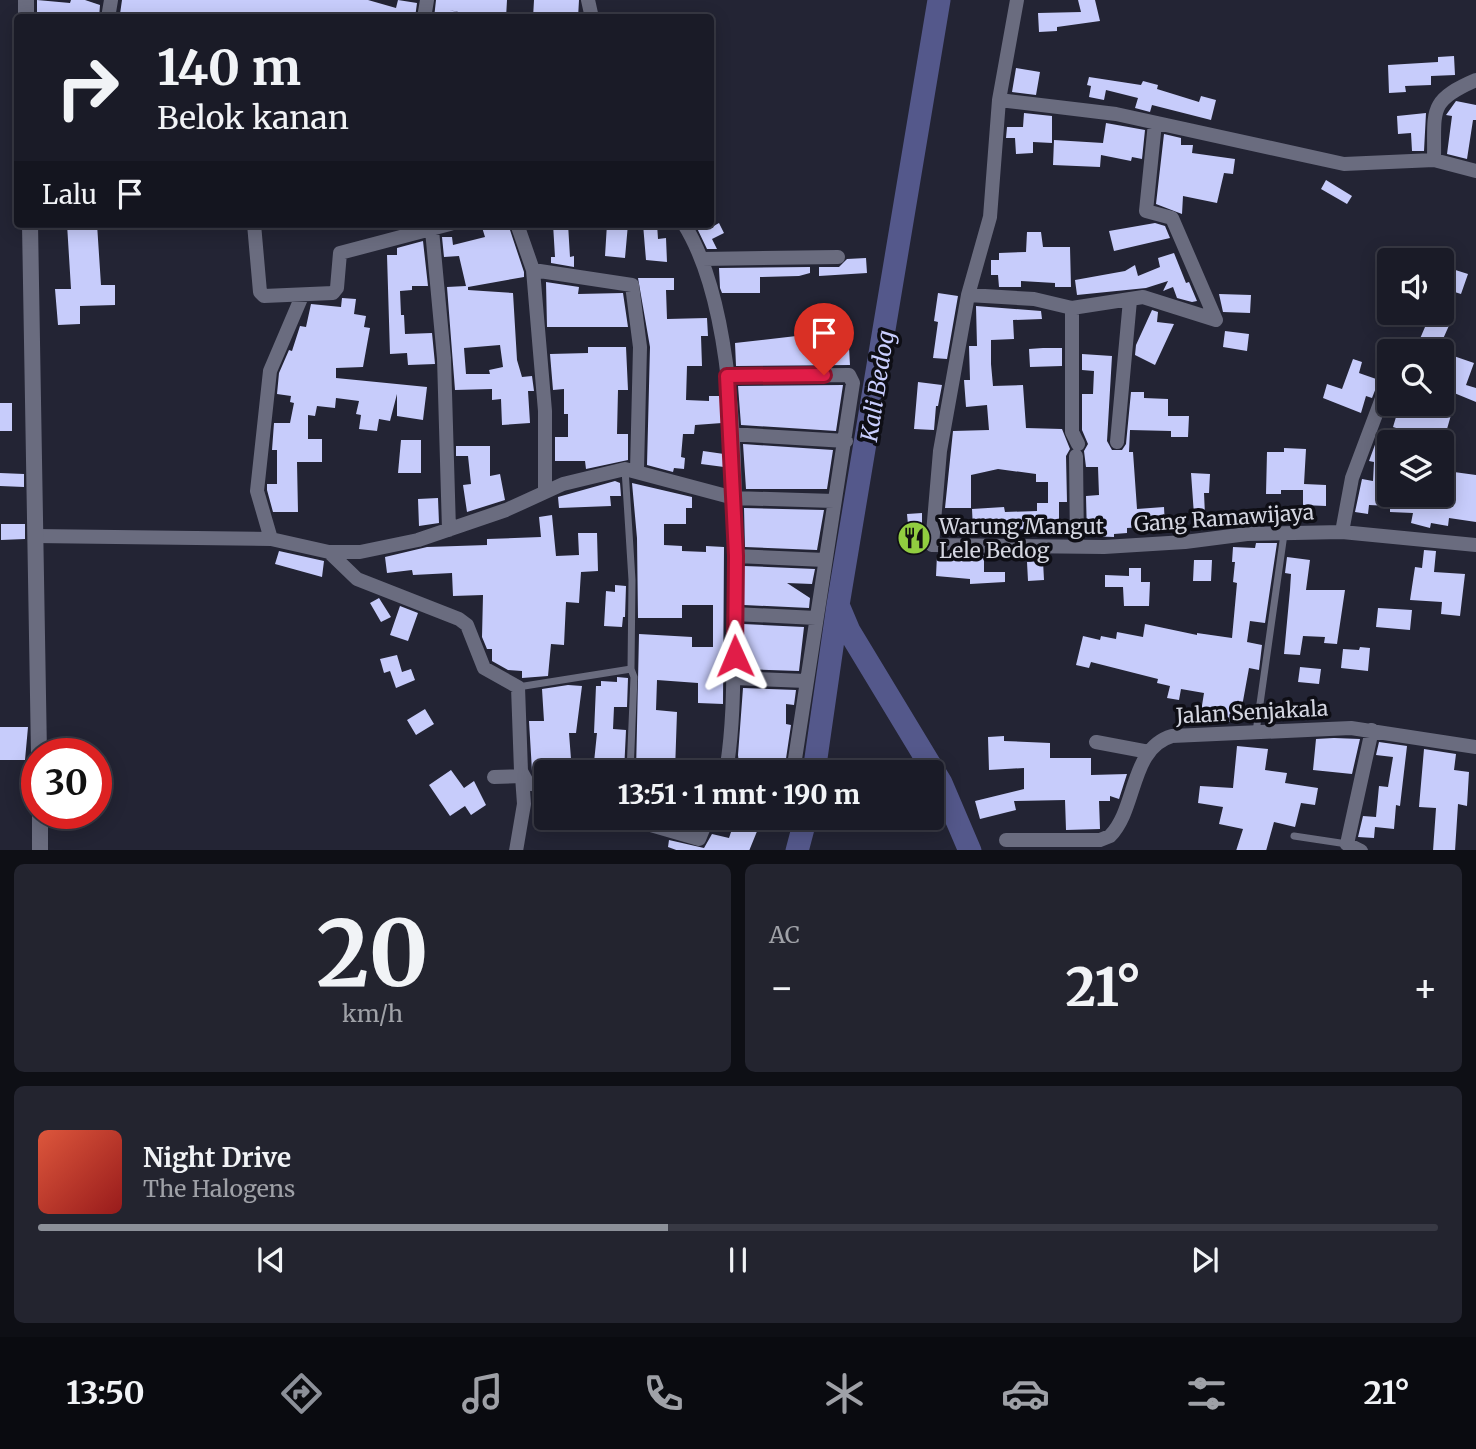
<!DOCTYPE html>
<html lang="id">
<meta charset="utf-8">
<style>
body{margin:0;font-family:Merriweather,serif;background:#23242f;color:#f1f3f6;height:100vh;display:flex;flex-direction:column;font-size:26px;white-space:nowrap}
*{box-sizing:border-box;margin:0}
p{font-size:23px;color:#9fa1a7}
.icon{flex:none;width:38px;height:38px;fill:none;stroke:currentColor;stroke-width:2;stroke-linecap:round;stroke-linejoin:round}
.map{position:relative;height:850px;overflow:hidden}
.sheet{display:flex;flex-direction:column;gap:14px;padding:14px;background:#0e0f15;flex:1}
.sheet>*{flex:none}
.guide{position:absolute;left:14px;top:14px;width:700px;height:214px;border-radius:7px;box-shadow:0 4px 18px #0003,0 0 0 2px #383944;background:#1a1b27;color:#f1f3f6;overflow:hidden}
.tools{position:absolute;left:1377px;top:248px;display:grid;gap:14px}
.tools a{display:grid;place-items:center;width:77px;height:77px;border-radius:7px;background:#1a1b27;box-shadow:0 4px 18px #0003,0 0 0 2px #383944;font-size:35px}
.speed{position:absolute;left:21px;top:738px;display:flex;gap:14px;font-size:35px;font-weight:700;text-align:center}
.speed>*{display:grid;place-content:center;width:91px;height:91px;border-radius:50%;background:#1a1b27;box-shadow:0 4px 18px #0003,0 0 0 2px #383944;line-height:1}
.speed .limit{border:10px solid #d22;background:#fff;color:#111}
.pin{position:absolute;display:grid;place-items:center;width:60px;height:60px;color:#fff;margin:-72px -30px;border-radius:50% 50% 50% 0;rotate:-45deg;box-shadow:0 0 7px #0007}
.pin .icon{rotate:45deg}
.me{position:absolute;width:77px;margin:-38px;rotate:359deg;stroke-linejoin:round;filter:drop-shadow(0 0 5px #0008)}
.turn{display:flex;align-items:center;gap:24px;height:147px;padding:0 28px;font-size:32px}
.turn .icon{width:91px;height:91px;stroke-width:2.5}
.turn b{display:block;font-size:49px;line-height:60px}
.then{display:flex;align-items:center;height:66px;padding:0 28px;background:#0003;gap:14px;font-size:26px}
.big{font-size:52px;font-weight:800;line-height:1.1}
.sheet .tile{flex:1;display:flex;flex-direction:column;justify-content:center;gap:10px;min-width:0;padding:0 24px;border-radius:10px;background:#23242f}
.sheet .dial{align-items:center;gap:0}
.dial b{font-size:91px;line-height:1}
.song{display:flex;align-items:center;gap:21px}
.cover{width:84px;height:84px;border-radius:10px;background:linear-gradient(135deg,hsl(10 70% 55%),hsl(0 70% 35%))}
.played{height:7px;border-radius:4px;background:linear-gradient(90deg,#8c9099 45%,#383944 45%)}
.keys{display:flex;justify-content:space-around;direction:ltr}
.heat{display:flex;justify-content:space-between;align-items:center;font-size:38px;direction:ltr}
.sheet .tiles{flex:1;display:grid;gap:14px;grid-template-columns:1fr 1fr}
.tile:last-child{grid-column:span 2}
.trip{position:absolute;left:534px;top:760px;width:410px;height:70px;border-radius:7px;background:#1a1b27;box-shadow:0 4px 18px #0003,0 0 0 2px #383944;font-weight:800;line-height:70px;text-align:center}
.dock{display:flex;height:112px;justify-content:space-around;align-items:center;background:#0a0b10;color:#9fa1a7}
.dock .icon{width:49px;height:49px}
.dock .on{color:#8c9099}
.dock b{font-size:32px;color:#f1f3f6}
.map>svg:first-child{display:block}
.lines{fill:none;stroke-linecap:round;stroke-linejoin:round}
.river{stroke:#54588b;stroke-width:23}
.building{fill:#c7ccfb;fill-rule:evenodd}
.service{stroke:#6a6c7f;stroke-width:7}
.minor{stroke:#6a6c7f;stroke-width:14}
.tertiary{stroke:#6a6c7f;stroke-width:16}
.route-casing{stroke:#92132f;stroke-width:18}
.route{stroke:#e11d48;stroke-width:12}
.labels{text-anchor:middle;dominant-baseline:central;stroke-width:7;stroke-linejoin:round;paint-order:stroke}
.street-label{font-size:21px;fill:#d4d6e1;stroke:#0e0e15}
.poi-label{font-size:21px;fill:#d4d6e1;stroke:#0e0e15;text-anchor:start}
.water-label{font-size:23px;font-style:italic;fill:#c9ceff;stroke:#0e0e15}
</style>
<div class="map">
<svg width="1476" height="851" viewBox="0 0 1476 851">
<rect width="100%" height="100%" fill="#232434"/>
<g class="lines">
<!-- river -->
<path class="river" d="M838,605L849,631L941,783L970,851
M814,772L838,605L939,0
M797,851L806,817"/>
</g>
<!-- building -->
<path class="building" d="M37,0L70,3L71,0H85L100,5L99,18H37Z
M122,0H368L396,8L398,0L417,3L415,18H145L120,14Z
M436,0H507L506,18H487L449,10L461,13V18H434Z
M534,0H579L578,18H533Z
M1078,0H1095L1100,21L1057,27V31L1039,32L1038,13L1081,12Z
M1454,56L1455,75L1431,76V85L1405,86L1406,92L1389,93L1388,65L1438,62V57Z
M1016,68L1040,72L1036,95L1012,92Z
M1089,77L1141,85L1143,81L1158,85L1157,89L1199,102L1201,96L1216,100L1211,120L1152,105L1150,112L1135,108L1138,98L1106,90L1104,100L1089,97L1091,86L1087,85Z
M1456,101L1476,105V120H1473L1467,159L1447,154L1452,116L1446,115Z
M1024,113L1052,116V143L1033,142V153L1016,154L1015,138H1006L1007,127H1023Z
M1426,113L1424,151H1412L1411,133L1398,134L1397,116Z
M1106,123L1145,130L1142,159L1132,157L1131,161L1101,155L1100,167L1053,165L1054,140L1103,143Z
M1164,134L1181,138V145H1193L1192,153L1235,159L1233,174L1224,173L1217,203L1183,196L1182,214L1156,204Z
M1326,180L1352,196L1347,204L1321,189Z
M719,223L724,233L712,239L717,249H707L695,224L712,227Z
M1155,223L1165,226L1170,238L1114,251L1109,231Z
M67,224H97L101,285H115V305L80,306V324L58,325L55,289H71Z
M481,224H508L524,272V277L468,287V290L513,293L517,360L522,377L532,376L534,391H528L530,423L502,425L501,399L492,400V389L455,390L447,287L466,286L459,256L444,257L442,237H452L453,245L485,237ZM500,345L503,367L489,370L490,374H466L464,348Z
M553,224H568L570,257L574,256V267L551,263V257H555Z
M607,224H628L625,258L605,256Z
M643,224H657L658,239L666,238L667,262L646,260Z
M1027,232H1041L1043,247H1070L1071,287H1055V283L1021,281V287H999L998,275H991V260H999V253L1026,252Z
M423,241L428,286H412V290L400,291L401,315H404L405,334L432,333L435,364L408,365L407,353L390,354L387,255H397V248Z
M1174,253L1186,283L1189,282L1197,301L1192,302L1177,298L1173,287L1163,291L1168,281L1146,288L1077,295L1075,280L1125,271L1135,265L1138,276L1160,267L1158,258Z
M866,258L867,273L819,276V267H839L847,259Z
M810,267V273L799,276L760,277V293H722L720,288L719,268Z
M1446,267L1468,274L1461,294L1442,288Z
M638,278H674V290H666L667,319L707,318L708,336H701L702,366H687L686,400L709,401V396H720L722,423L695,425L694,434H683L681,457L685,458L684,469L674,468L673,472L647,465L650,347Z
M546,282L579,287L578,294L623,293L628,327H547Z
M938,293L958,296L947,359L933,358L938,322L934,321Z
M1219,294L1251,295L1250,313L1223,312Z
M342,298L356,299L354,314L366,316L364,327L370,328L363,367L336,368V378L427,387L423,420L397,416V394L390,421L379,419L377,431L359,429L361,415L356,414L359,401L336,398L335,408L317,406L315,416L308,415V439H322V462H297L298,512H273L267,490V484H277V450H272L274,423H290L294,403L290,402L291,396L277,394L279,373L289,350L292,351L300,326L306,327L311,304L341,307Z
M976,306L1041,311L1042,319L1013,320L1014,339L991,340V364L993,386L1023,385L1026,428L1062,429L1070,449L1066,456L1067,502H1059V536H1037V529L973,530L972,509L1004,507L1005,512L1037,511V503H1048V482H1036V474L998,469L971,475V508H945L953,431L989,430L987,405L966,407L964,380H970L969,346H977Z
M1152,310L1158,312L1157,322L1174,324L1155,365L1135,355L1136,345Z
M1431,313L1451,321L1439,348L1446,350L1442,352L1474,363L1466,385L1476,388V402L1442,388V352H1402L1408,337L1419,341Z
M848,330L850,365L736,366L735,343Z
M1225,331L1249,334L1247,351L1223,347Z
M588,347H626L628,390H618L617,434H628V460L586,469L585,461H555V437H568V414H564V389L553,390L550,354L588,353Z
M1043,348H1062V366L1030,367L1029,349Z
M1082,354L1112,356L1107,441L1112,450H1122L1126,444L1131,392H1144V398L1168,399V416H1189L1188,437H1171V431L1130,430L1129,452H1133L1137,509L1164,507L1165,526L1127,528V533L1114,534V537L1087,536L1086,496L1099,495L1098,467H1086L1084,451L1088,444L1082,430V394H1093L1094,371L1082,370Z
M1353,359L1362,362L1359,373L1379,380L1372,398L1366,396L1361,413L1323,398L1327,384L1342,389Z
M918,382L942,385L938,406H936L934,430L914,429Z
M843,385L836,431L741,425L738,386Z
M0,403H12V431H0Z
M1390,404H1417L1451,415L1443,443L1393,427L1396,417L1387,412Z
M401,440H421V473H398Z
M1376,442L1390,446L1384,495H1442V488L1451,491L1454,472L1476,475V522L1449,518L1448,526L1431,523L1430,528L1411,523L1413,513L1390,512V506L1369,505L1368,514L1355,512L1362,479L1373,481L1374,462L1369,461Z
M743,444L833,450L827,489H746Z
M456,446H490V476L500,474L505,500L467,512L463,485L471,484L468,456H456Z
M1284,448L1306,449L1304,484L1326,485V506L1303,505V490H1281V494H1266L1267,452H1284Z
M703,451L724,454V467L701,464Z
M0,473L24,474V487L0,486Z
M1191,473L1210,474L1209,493H1204L1205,515H1194Z
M615,481L620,483L621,496H610L611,506L559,508L558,497Z
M632,483L692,497V508H686V524H664V545L682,546V551L706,552V546L724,547L723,704L698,703V683L657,680L656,710L677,712L675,771L651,769V772H636L639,634L692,637V647H713V605H682V618H638L637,538Z
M438,498L439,523L419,526L418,499Z
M744,508L824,510L817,550L745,547Z
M922,513V535L909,536L907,514Z
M552,515L556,556L579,555L578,533H597L598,571L581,572L579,603L566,602L564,645L551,644L548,676L522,678V671L508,670L492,661V649H487L482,637L483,595L453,596L452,573L413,575L412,570L387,573L385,557L427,547L487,545V539L541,537L539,517Z
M1,524H25V539L1,540Z
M1256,543H1277L1265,623L1250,621L1247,642L1262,645L1259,670L1249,668L1239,723L1200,718L1204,693L1181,689L1179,700L1167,698L1170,686L1157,683L1158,679L1091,662L1089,668L1076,665L1083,636L1100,640L1101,636L1116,639L1117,632L1143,637L1145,624L1197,635V633L1232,638L1237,583L1233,582L1235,562H1232L1233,547L1255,548Z
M1424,550L1436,551L1434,572L1465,574L1460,616L1441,614L1442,602L1410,600L1415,567L1422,568Z
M279,551L324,561L322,577L275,564Z
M937,555H984V572H1005V582L970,584V579L936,576Z
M1287,557L1310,560L1306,590H1345L1337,644L1324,643L1325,637L1303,636L1300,655L1284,654L1290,590L1291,574L1285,573Z
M1194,560H1212L1211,581H1193Z
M1043,561L1044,580L1028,581L1027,562Z
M744,566L815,569L812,584L787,583L810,598L809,608L744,605Z
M1129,568H1141V582H1150L1149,606H1124L1123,587H1105V575L1129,576Z
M615,585L626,586L625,617H623L622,627L604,626L606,591L615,592Z
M379,598L391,617L381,622L370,603Z
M400,606L418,613L408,641L390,635Z
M1378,608L1412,610L1410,630L1376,627Z
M743,624L804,627L799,671L743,669Z
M1360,647L1370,648L1368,671L1341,668L1343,649L1359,650Z
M397,655L402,672L411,669L415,680L396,688L390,671L384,673L380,659Z
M1300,667L1321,669L1319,684L1298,682Z
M617,677L628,678L627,707H614L613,729L626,730L624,772H593L597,733H594L596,686H601V681L617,682Z
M568,685L582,686L576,733H569L572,772L532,771L529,721H544L542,689Z
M743,688L796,690L794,705L786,704V724L791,725L784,772H740L738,755Z
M425,709L434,724L416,735L407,720Z
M0,727H28L25,760H0Z
M1004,736V741L1050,743V758H1091V775L1127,774L1119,799L1110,796V801H1099L1100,829L1066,830L1065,800L1014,801L1016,810L980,819L975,801L1024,789V768L989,770L988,737Z
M1334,738L1360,739L1352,774L1313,770L1316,739Z
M1379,742L1407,746L1400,806L1396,805L1394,829L1375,827L1374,838L1358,837L1363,816L1376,817L1379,786L1388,787L1393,757L1376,755Z
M1237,746L1268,749L1265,770L1287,773L1285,783L1318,788L1315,805L1301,803L1295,827L1274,822L1266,851H1236L1243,829L1219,824L1223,807L1198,803L1200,786L1233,788Z
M1424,749L1456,754L1454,770L1469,772L1467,806L1458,804L1455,851H1433L1436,808L1419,807Z
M451,770L464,788L474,781L486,805L471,815L465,806L450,816L429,785Z
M736,817L760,824L749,851H679L668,847L669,840L704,848L712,834L729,838Z
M752,817H794L789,831Z"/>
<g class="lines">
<!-- service -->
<path class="service" d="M625,469L632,580L631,669L634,677L630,772
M518,687L631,669
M1256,732L1284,534
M1294,836L1347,844"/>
<!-- minor -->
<path class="minor" d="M588,0L592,18
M1017,0L999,100L990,217L968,295L940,451L932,545L1104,547L1185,542L1247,534L1342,532L1476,545
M108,18L111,0
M424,18L427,0
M999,100L1116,114L1344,164L1434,160L1476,171
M1155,123L1146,211L1172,218L1216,320
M1434,160C1435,111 1427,101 1476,80
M254,224L260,292L264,296L333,293L337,288L340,253L450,224
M517,224L533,270L545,411V492
M684,224C741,316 736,504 734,612C733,666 735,718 726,772
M432,230L444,358L449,530
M702,259L838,257
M533,270L632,285L640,347L637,470
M968,295L1034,299L1072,308L1143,297L1216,320
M1072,308V432L1078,444
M727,376L849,375L853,383L793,772
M730,434L846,441
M1117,442L1130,300
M1076,456L1077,547
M1342,532L1352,478L1390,377
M35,536L271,539L329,552H360L418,540L506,510L563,484L625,469L734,498L834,501
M271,539L257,491L270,371L302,296
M329,552L357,579L459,619L467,625L484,668L518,687L521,771L527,782L546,789
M736,556L825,560
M734,614L816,618
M735,678L806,681
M1096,742L1149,752
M494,777L522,776L524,804L516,851
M623,817L699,839L708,817
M1006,840H1100L1110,836C1137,809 1130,748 1172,736L1351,728L1476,747
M1361,851L1347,844L1372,730"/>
<!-- tertiary -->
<path class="tertiary" d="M26,0V18
M30,224L39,754
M40,814V851"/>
</g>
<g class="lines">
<defs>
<path id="route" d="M735,656L736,556L727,376L824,375"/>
</defs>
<!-- route casing -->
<use href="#route" class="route-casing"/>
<!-- route -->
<use href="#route" class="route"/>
</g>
<!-- icons -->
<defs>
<symbol id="restaurant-disc" viewBox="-11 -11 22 22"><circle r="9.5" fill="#91cd40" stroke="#0e0e15"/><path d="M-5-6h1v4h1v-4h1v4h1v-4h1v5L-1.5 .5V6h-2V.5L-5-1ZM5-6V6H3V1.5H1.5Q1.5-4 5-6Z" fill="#111"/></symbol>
</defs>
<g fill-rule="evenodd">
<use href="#restaurant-disc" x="895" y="519" width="38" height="38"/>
</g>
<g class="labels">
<!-- street labels -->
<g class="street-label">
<text transform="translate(1224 518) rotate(-4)">Gang Ramawijaya</text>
<text transform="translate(1252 712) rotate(-3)">Jalan Senjakala</text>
</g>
<!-- poi labels -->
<g class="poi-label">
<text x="939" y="526">Warung Mangut<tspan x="939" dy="24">Lele Bedog</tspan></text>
</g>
<!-- water labels -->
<g class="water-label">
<text transform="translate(877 386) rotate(-81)">Kali Bedog</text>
</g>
</g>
</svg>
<div class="tools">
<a><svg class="icon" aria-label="sound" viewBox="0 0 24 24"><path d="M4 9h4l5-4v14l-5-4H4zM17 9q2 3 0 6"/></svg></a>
<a><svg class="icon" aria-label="search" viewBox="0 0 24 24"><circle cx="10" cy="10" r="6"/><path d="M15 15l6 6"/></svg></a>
<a><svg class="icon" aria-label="layers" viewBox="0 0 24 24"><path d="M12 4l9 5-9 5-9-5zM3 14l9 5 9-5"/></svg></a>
</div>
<div class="speed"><div class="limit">30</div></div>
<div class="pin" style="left:824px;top:375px;background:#d93025"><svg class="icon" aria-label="arrive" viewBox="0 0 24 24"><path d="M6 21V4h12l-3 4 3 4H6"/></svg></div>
<svg class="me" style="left:735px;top:656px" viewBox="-20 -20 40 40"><path d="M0-17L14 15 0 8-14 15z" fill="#e11d48" stroke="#fff" stroke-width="4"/></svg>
<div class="trip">13:51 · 1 mnt · 190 m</div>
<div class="guide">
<div class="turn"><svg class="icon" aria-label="right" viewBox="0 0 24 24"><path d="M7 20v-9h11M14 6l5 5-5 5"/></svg><div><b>140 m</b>Belok kanan</div></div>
<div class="then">Lalu<svg class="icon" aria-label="arrive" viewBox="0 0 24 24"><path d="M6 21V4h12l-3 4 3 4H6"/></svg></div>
</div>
</div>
<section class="sheet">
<div class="tiles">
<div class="tile dial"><b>20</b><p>km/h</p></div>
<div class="tile"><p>AC</p>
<div class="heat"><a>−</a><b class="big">21°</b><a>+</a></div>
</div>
<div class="tile">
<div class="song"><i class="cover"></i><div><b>Night Drive</b><p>The Halogens</p></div></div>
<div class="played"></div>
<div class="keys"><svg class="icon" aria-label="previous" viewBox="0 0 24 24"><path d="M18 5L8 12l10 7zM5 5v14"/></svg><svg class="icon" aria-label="pause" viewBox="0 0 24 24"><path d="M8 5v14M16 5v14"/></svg><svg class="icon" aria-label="next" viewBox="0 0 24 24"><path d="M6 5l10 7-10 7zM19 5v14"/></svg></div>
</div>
</div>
</section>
<nav class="dock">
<b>13:50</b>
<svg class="icon on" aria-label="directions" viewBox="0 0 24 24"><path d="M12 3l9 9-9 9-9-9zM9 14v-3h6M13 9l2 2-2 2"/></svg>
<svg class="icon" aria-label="music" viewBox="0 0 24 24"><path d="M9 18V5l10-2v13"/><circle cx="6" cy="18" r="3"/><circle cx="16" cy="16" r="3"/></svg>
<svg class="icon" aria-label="phone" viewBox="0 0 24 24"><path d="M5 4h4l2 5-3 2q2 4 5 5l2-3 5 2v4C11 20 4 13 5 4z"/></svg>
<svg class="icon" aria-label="climate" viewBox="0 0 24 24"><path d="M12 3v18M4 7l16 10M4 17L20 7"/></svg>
<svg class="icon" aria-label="car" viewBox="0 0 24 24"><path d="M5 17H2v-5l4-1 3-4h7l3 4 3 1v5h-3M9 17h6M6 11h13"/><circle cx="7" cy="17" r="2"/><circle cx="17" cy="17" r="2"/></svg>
<svg class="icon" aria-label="filters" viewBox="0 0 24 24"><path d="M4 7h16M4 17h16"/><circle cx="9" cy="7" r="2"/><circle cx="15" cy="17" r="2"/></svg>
<b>21°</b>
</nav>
